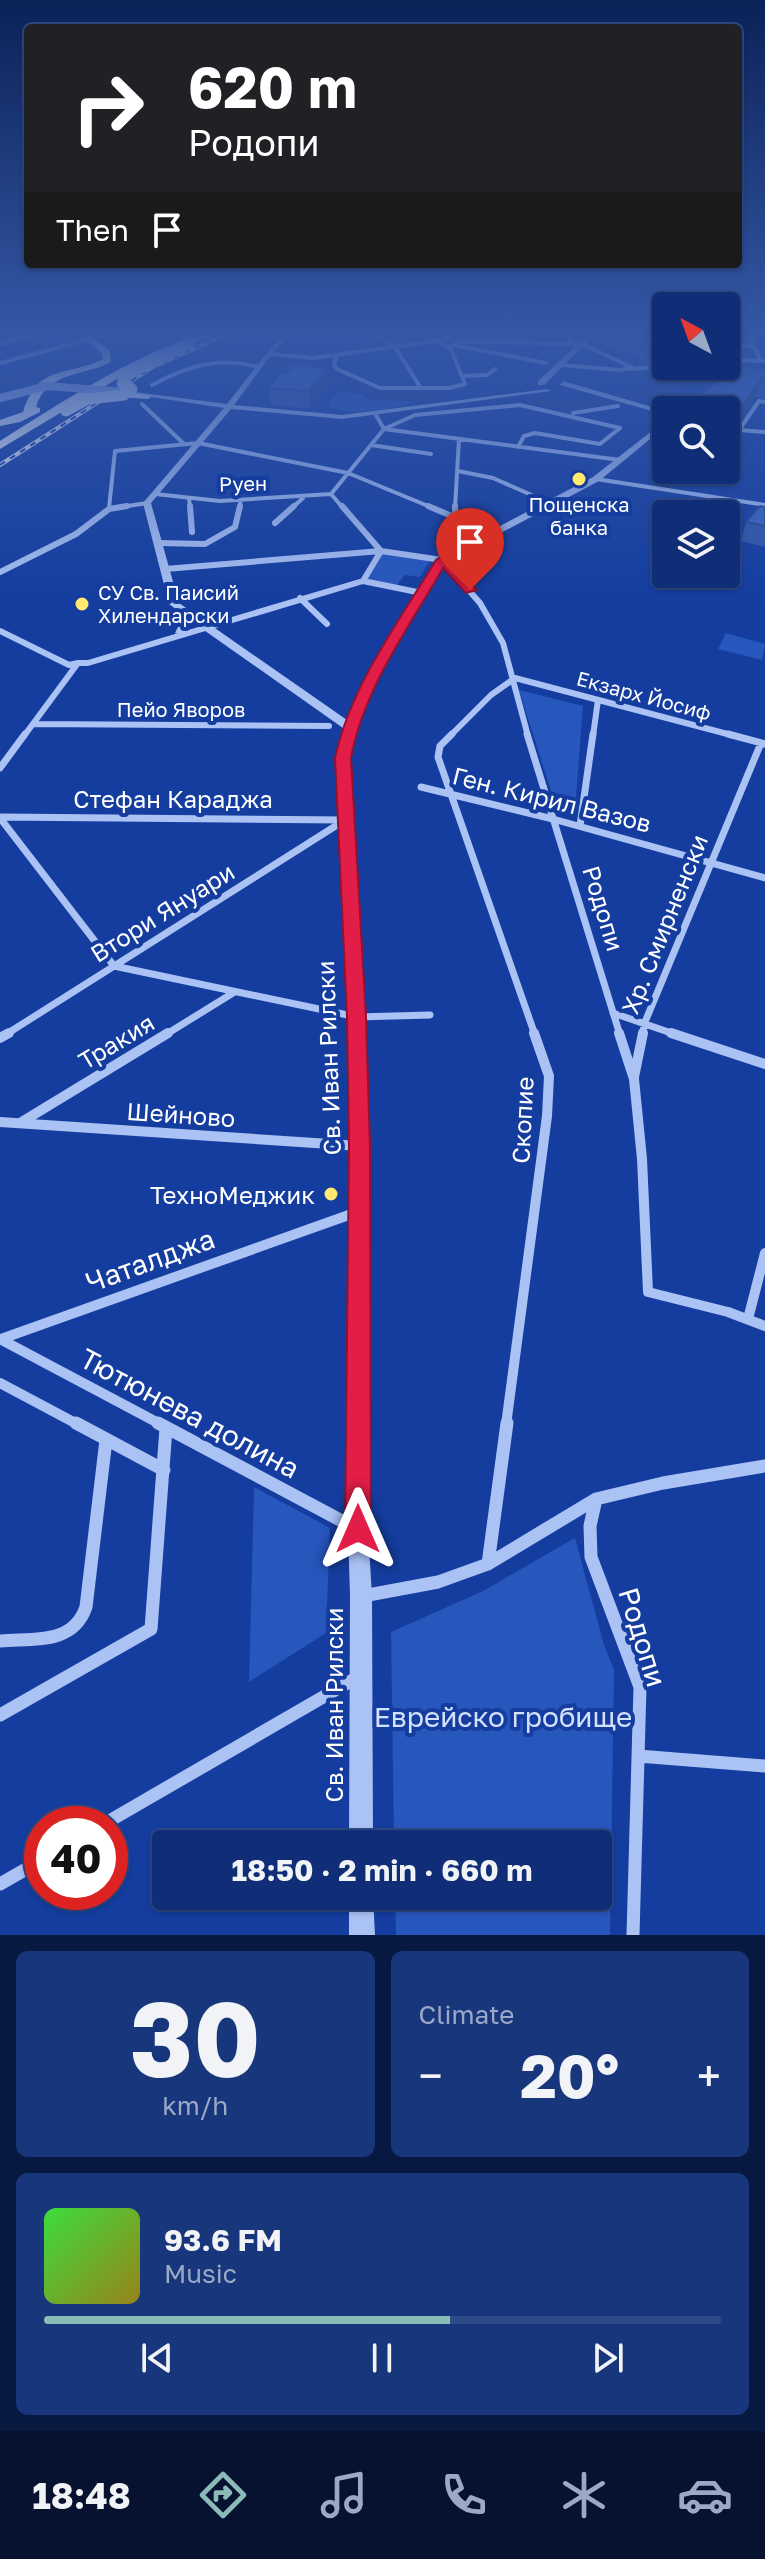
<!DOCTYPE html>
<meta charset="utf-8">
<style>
body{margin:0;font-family:"Golos Text",sans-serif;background:#18367c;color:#f1f3f6;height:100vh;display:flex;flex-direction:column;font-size:30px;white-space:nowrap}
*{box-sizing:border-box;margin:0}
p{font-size:26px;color:#9ba8c6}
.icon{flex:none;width:44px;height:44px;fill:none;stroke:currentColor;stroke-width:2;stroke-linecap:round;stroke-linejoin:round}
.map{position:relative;height:1935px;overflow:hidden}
.side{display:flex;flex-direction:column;gap:16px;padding:16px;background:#081941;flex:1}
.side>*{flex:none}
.banner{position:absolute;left:24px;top:24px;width:718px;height:244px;border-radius:8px;box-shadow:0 2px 6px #0004,0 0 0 2px #2f4a89;background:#202124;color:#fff;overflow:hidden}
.needle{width:52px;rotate:319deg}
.tools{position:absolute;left:652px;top:292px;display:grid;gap:16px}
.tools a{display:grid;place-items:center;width:88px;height:88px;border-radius:8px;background:#0f2e77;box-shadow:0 2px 6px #0004,0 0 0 2px #2f4a89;font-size:40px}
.speed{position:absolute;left:24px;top:1806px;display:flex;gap:16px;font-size:40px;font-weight:700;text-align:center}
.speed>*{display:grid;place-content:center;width:104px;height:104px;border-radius:50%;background:#0f2e77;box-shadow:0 2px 6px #0004,0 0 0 2px #2f4a89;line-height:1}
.speed .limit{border:12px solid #d22;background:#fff;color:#111}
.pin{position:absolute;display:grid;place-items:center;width:68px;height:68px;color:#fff;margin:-82px -34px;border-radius:50% 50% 50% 0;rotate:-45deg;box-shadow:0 0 8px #0007}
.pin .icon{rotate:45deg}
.me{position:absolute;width:88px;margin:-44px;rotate:0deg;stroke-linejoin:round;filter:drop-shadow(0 0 6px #0008)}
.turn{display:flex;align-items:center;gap:28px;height:168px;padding:0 32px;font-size:36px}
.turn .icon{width:104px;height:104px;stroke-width:2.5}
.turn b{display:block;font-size:56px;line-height:68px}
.then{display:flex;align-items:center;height:76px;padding:0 32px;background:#0003;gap:16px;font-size:30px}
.big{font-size:60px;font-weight:700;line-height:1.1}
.side .card{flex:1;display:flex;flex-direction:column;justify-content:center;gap:12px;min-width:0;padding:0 28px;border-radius:12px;background:#18367c}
.side .dial{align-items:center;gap:0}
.dial b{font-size:104px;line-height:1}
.song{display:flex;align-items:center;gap:24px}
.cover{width:96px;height:96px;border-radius:12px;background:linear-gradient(135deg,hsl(120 70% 55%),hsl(50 70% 35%))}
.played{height:8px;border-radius:4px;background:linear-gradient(90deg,#8bbbb9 60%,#2f4a89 60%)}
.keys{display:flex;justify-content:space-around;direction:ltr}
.heat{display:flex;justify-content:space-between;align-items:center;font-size:44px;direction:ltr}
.side .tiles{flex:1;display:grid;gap:16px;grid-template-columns:1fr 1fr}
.card:last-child{grid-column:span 2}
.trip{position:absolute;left:152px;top:1830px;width:460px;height:80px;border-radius:8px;background:#0f2e77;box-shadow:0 2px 6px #0004,0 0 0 2px #2f4a89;font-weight:700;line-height:80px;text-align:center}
.tabs{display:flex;height:128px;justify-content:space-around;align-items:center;background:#061230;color:#9ba8c6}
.tabs .icon{width:56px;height:56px}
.tabs .active{color:#8bbbb9}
.tabs b{font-size:36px;color:#f1f3f6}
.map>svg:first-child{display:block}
.green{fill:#2756bd}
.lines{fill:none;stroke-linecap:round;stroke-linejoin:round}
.river{fill:#213f8a;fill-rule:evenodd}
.pedestrian{stroke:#abc2f4;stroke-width:4}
.minor-far4{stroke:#abc2f4;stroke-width:4}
.minor-far3{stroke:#abc2f4;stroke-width:6}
.minor-far2{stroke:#abc2f4;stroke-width:7}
.minor-far1{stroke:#abc2f4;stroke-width:10}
.minor{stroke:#abc2f4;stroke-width:13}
.tertiary{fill:#abc2f4;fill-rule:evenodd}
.primary{fill:#f8faff;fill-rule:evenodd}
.rail-casing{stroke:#fff;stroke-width:4}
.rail{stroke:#143d9f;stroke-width:2;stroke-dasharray:6;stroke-linecap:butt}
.tertiary-bridge{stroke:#abc2f4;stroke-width:8}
.primary-bridge{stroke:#f8faff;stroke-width:11}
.wall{fill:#3459a9}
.shaded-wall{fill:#2b488a}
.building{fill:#3d67c5;stroke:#2b488a;stroke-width:2}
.route{fill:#e11d48;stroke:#92132f;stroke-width:2}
.poi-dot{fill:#ffe96e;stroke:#143d9f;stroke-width:3}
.labels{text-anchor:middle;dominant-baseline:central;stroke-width:8;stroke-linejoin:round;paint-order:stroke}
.far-street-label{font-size:20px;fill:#fff;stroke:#143d9f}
.far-poi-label{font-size:20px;fill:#fff;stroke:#143d9f}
.street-label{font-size:24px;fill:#fff;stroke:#143d9f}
.poi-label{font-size:24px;fill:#fff;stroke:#143d9f;text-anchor:end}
.near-street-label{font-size:28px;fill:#fff;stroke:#143d9f}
.near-park-label{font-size:28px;fill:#d4e1fd;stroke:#143d9f}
</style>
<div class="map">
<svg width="765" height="1935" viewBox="0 0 765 1935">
<rect width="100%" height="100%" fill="#143d9f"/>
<!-- green -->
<path class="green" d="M337,392L357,393L372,400L417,402C390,408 353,419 327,406Z
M382,553L430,560L420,577L405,575L396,586L364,580Z
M726,633L765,644L762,660L718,649Z
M519,690L583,706L575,810H557Z
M254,1487L330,1528L326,1633L249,1682Z
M575,1538L604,1645L614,1670L610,1935H396L395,1896H598V1844H394L391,1632L483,1591Z"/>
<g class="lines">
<!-- river -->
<path class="river" d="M149,334L155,338L152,341L247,352L371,387L437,395L444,399L437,403L391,399L247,359L134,347L0,387V379Z
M693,376L700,380L698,383L632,399L625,395Z
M540,397L580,402L607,399L614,403C595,417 557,409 535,404V398Z"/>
<!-- pedestrian -->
<path class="pedestrian" d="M759,333L751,341L761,361
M726,346H753
M726,360L765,361
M628,369L675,366
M719,387L727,378L721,366
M683,410L705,397"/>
<!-- minor-far4 -->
<path class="minor-far4" d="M372,333L395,347L420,387
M562,333L572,337L567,343
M459,341L582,344L631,367L620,370L562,365
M0,344L40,333
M458,346L546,363
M269,354L314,358L449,339L461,344L446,347L440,341
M337,355L334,365L337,369L380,388H449L465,384L450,347
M0,363L113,333
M462,376L487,375L495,369
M152,385C187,366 220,356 259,367
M142,404L184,444
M573,413L618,406
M376,415L384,429L620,460
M739,430L759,401L765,402
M371,445L431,454
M458,471L493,478L552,504
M596,479L765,505
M155,494L220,501L331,494
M189,498L190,508
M109,508L115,451L198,443L348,473L433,508
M115,508L147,503
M239,508L241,500
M292,508L303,498
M343,508L331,494L384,429L415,415L520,405L620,428L600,444L535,433L524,436L518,447
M455,508L459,439"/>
<!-- minor-far3 -->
<path class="minor-far3" d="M190,506L192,532
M342,506L381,551
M428,506L454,517
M455,506L456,553
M275,523L294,506
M159,543L205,544L235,527L240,506
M165,569L381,551L442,560L480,603L503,643L528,736
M0,572L76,534L109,509L127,506
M363,581L381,551
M300,598L327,624
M0,631L69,665L78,663L24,736
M78,663H88L363,581L422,593
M34,724L329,726
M450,736L491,695L515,678L735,736
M593,736L598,700"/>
<!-- minor-far2 -->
<path class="minor-far2" d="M452,734L440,746L438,757L535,1035
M527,734L620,1035
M728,734L765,744
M0,768L25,734
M421,787L553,819L765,878
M0,817L344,820
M0,818L114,966L357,1017L430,1015
M580,826L593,734
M613,1013L677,1035
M5,1035L345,820
M165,1035L233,993
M642,1035L645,1022L761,743"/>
<!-- minor-far1 -->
<path class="minor-far1" d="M619,1033L634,1079L642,1159L648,1292L728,1312L765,1326
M671,1033L765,1064
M0,1038L9,1033
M634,1077L643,1033
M0,1122L360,1146
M20,1123L168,1033
M748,1319L765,1253
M0,1339L162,1425
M1,1339L360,1211
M0,1383L79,1425
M506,1425L547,1116L549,1076L534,1033"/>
<!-- minor -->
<path class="minor" d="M76,1423L164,1470
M158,1423L357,1529
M596,1499L590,1526L591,1557L640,1687L633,1935
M488,1564L507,1423
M363,1596L438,1582L488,1564L596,1499L663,1483L765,1466
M0,1641C34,1638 73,1645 86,1607L106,1440
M0,1715L151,1629L166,1428
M638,1756L765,1766
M104,1824L356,1678
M0,1884L42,1860"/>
<!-- tertiary -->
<path class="tertiary" d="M285,333H292L271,355L234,405L342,415L547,389L551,391L342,419L231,409L151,503L179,603L347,720L364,682L439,558L593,477L666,420V426L599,481L446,562L374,682L355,727L349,758L364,1017L368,1146V1529L372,1596L373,1844H349L350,1596L348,1529L352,1146L350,1017L337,758L343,728L191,621L184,635L175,633L184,615L169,604L143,503L224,408L131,394L135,392L227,404L267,353Z
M589,333H596L544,385H538V381Z
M563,381L666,411V415L560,385Z
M726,427L765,430V434L726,431Z
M349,1896H373L375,1935H349Z"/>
<!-- primary -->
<path class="primary" d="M202,333H216L132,370L0,449V441C65,400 129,358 202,333Z
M91,336L110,351L111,362C82,377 47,371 36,407L40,408V412L20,422L0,426V420L23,412C39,363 64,378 103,359L102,354L86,339Z
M124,392L153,396L148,399L120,397V393Z"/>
<defs>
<path id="rail" d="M0,465L153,367L230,333"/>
</defs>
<!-- rail casing -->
<use href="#rail" class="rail-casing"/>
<!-- rail -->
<use href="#rail" class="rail"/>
<!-- tertiary-bridge -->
<path class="tertiary-bridge" d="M0,398L47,386L127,392"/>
<!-- primary-bridge -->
<path class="primary-bridge" d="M132,389L122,383L127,375L189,344
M66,411L88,399L124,395"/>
</g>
<!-- wall -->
<path class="wall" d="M600,333H639L645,340L644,342L666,333V366H704V367L702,370L649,375L647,373L649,363H638L639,357L598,343Z
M765,370V399L756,397L737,424L726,421V410H695L699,396L728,381Z
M327,385L310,409L271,405L269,388Z
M765,507V547L741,541L746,522Z"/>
<!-- shaded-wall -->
<path class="shaded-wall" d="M666,358V366H704V367L702,370L649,375L653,359Z
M326,368L327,385L310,409L309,391Z
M761,379L756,397L737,424L742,406Z"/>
<!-- building -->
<path class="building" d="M625,333H639L645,340Z
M650,333H666V345L641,347Z
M666,355V358L653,359L650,356Z
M293,365L326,368L309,391L269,388L281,373L286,374Z
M739,366L765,370V380L761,379L742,406L699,396L718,380L728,381L737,374Z
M760,506L765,507V526L746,522Z"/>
<!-- sky -->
<linearGradient id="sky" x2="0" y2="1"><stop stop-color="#0b2257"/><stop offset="0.55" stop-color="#3457a6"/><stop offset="1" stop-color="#3457a6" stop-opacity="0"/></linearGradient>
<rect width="765" height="604" fill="url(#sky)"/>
<!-- route -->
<path class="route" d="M442,556L477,590L466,593L443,568C408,629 364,688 351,758L366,1017L370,1146L371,1529L367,1539L358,1543L349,1539L345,1529L349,1146L347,1017L335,758C351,685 398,623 436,560Z"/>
<!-- markers -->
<g class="poi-dot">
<circle cx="579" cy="479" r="8"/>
<circle cx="82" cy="604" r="8"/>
<circle cx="331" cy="1194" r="8"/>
</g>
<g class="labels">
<!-- far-street labels -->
<g class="far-street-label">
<text transform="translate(243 483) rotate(-1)">Руен</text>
<text transform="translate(644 695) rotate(15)">Екзарх Йосиф</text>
<text x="181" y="709">Пейо Яворов</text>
</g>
<!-- far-poi labels -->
<g class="far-poi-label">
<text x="579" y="504">Пощенска<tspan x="579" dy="23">банка</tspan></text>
<text x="98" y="592" text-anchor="start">СУ Св. Паисий<tspan x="98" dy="23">Хилендарски</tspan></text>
</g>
<!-- street labels -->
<g class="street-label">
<text x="173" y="798">Стефан Караджа</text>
<text transform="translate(552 799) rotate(14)">Ген. Кирил Вазов</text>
<text transform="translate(604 908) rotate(73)">Родопи</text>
<text transform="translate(162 912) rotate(-32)">Втори Януари</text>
<text transform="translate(664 924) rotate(-68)">Хр. Смирненски</text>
<text transform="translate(116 1041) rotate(-31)">Тракия</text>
<text transform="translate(328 1058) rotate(-92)">Св. Иван Рилски</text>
<text transform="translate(181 1114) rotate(4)">Шейново</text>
<text transform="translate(522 1120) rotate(-87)">Скопие</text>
<text transform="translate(333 1705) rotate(-90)">Св. Иван Рилски</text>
</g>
<!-- poi labels -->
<g class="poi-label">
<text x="315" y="1194">ТехноМеджик</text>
</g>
<!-- near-street labels -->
<g class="near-street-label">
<text transform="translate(150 1260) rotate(-20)">Чаталджа</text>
<text transform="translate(190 1413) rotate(28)">Тютюнева долина</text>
<text transform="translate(643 1637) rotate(73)">Родопи</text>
</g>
<!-- near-park labels -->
<g class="near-park-label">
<text x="503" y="1716">Еврейско гробище</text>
</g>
</g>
</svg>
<div class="tools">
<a><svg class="needle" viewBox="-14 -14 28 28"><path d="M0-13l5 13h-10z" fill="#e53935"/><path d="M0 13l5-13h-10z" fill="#9ba8c6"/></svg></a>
<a><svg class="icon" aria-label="search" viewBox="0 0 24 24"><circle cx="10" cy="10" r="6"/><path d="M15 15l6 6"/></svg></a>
<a><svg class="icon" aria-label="layers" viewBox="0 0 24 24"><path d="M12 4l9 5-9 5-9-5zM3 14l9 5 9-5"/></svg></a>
</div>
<div class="speed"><div class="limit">40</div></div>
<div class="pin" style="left:470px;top:590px;background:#d93025"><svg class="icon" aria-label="arrive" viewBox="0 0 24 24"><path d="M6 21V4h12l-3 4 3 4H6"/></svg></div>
<svg class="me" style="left:358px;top:1529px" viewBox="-20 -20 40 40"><path d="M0-17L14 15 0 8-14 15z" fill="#e11d48" stroke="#fff" stroke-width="4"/></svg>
<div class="trip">18:50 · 2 min · 660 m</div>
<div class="banner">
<div class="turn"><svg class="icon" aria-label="right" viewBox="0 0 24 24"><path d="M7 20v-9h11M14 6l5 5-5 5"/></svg><div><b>620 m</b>Родопи</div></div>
<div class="then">Then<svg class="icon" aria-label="arrive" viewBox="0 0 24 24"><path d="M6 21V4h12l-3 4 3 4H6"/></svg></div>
</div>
</div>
<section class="side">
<div class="tiles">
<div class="card dial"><b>30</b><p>km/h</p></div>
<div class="card"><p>Climate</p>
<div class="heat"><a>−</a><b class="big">20°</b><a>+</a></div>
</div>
<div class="card">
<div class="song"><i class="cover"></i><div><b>93.6 FM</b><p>Music</p></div></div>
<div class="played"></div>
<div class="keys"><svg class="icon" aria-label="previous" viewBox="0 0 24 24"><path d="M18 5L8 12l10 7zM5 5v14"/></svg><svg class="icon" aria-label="pause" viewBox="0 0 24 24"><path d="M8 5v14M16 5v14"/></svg><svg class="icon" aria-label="next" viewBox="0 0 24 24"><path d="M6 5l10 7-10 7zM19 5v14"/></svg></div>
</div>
</div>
</section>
<nav class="tabs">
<b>18:48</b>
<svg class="icon active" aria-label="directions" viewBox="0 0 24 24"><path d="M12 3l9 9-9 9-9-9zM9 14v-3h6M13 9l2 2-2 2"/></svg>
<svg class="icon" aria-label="music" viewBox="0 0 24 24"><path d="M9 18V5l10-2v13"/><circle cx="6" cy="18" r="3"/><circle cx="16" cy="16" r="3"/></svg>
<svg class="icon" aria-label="phone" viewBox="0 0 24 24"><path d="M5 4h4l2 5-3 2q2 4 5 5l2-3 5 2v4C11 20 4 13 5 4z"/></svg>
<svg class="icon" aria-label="climate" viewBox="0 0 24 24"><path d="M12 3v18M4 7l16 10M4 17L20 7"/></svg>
<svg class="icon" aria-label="car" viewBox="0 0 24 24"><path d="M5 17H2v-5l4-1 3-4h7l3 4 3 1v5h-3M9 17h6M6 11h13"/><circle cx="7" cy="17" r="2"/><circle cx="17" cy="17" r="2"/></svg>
</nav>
